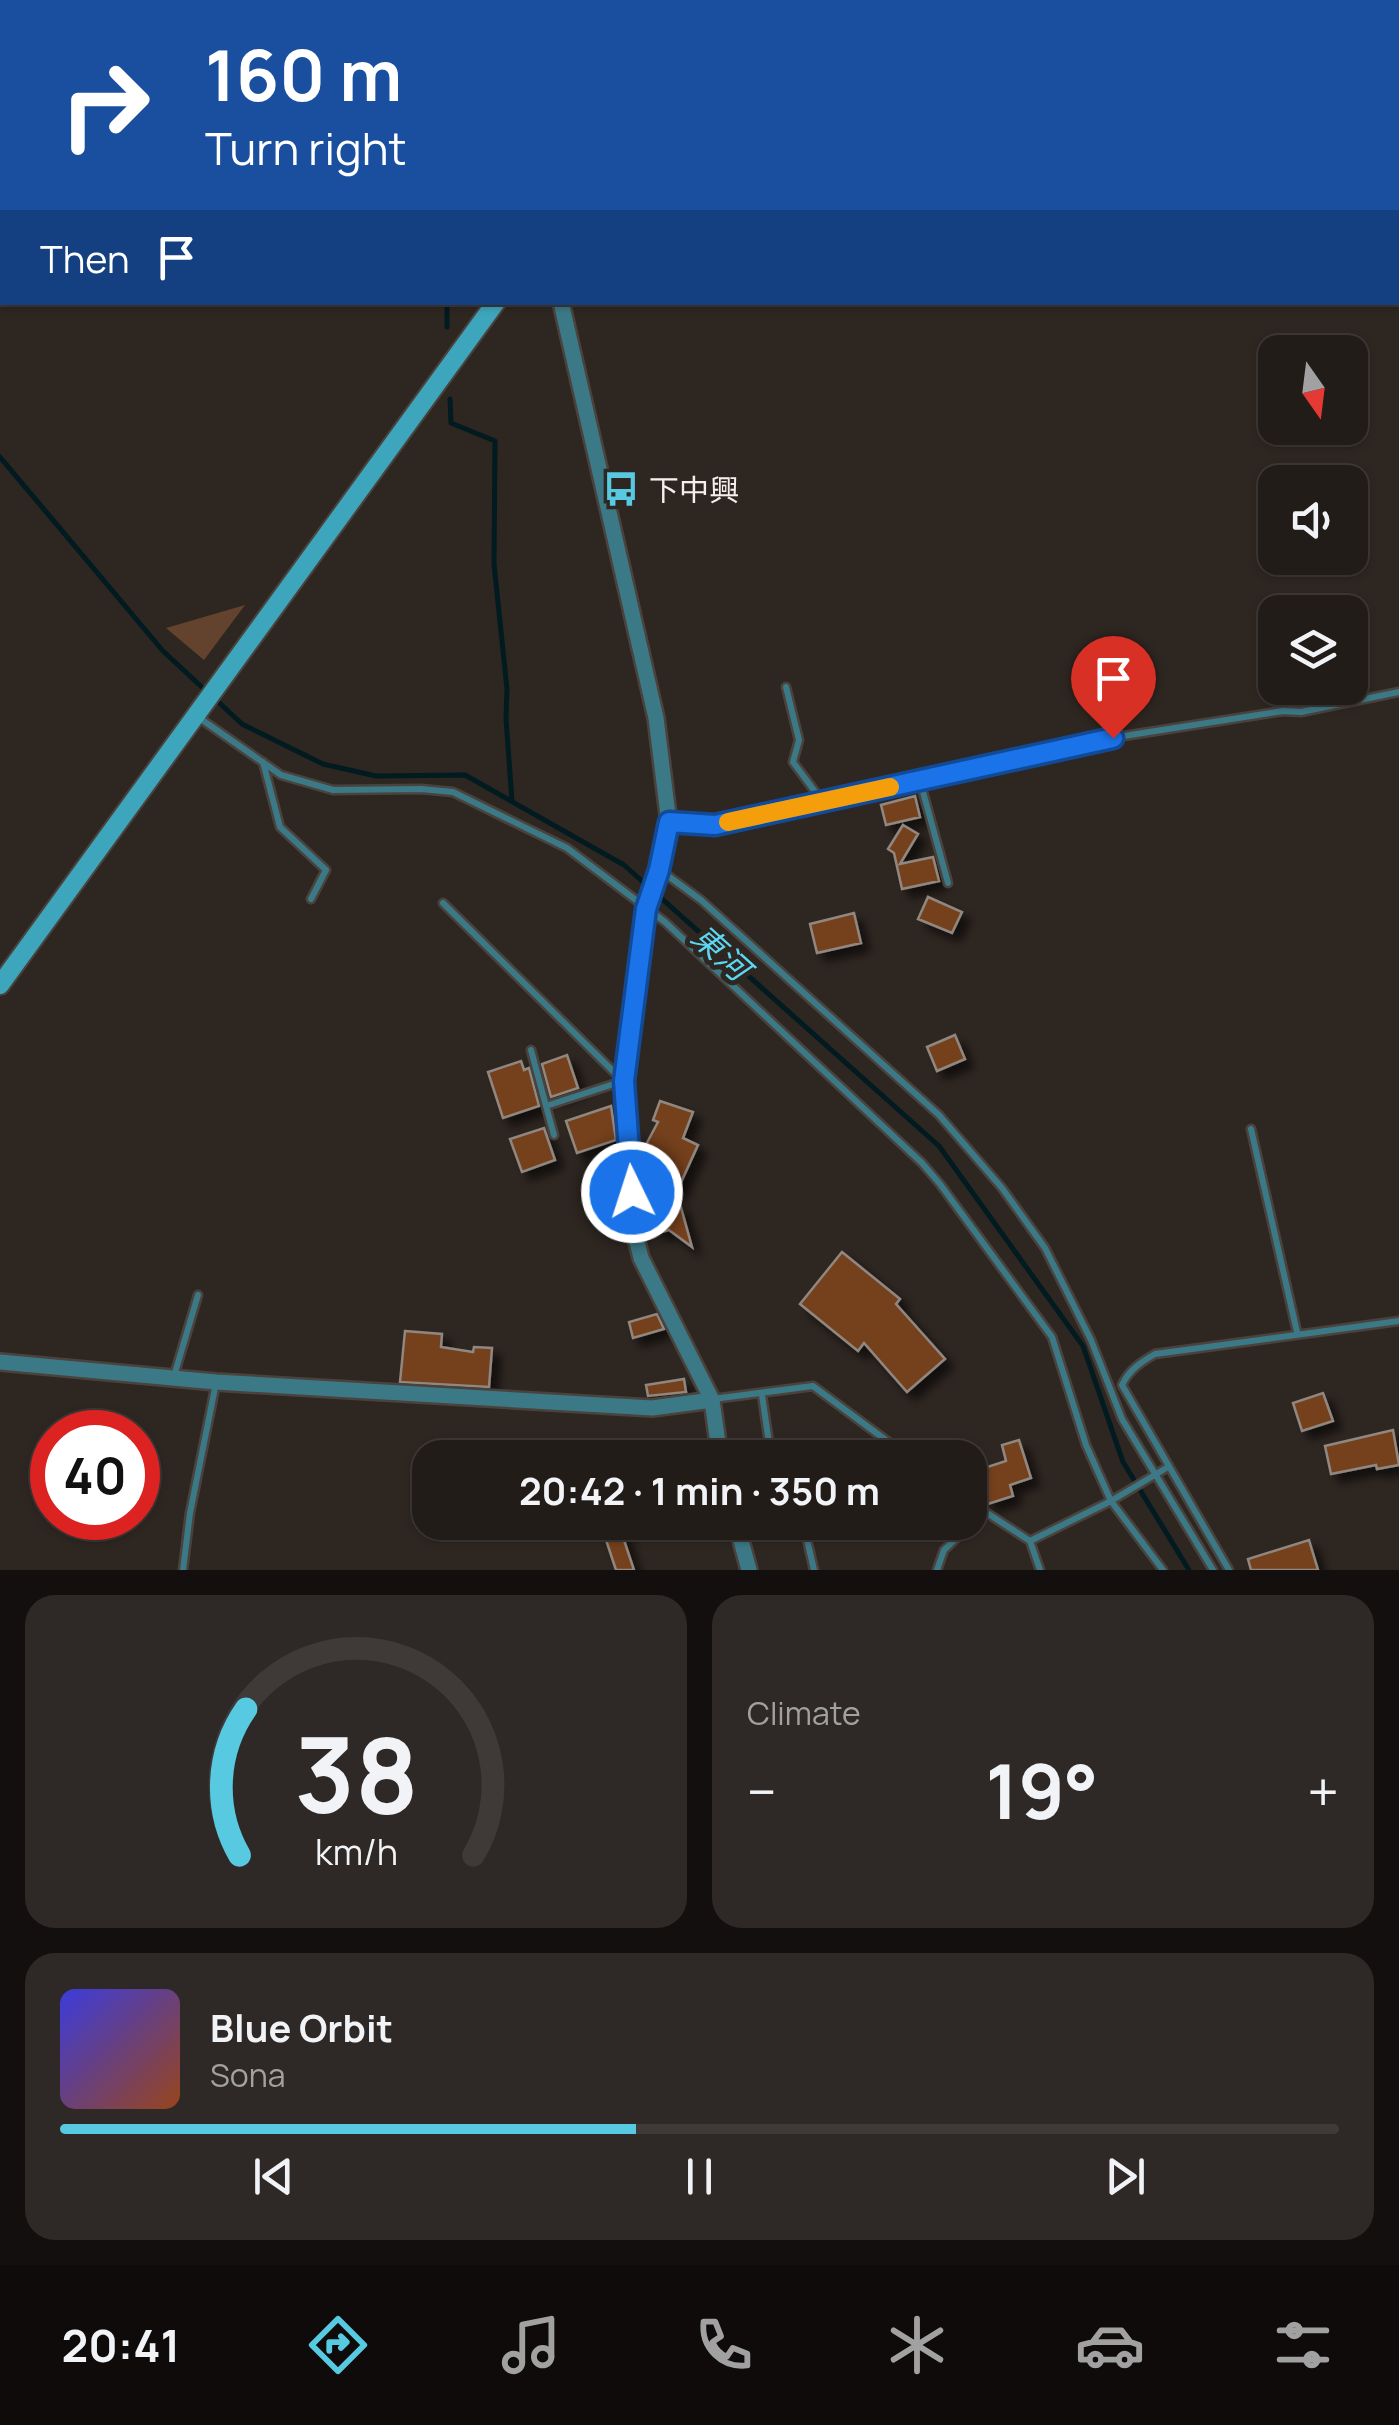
<!DOCTYPE html>
<meta charset="utf-8">
<style>
body{margin:0;font-family:Manrope,"Noto Sans TC",sans-serif;background:#2e2926;color:#f1f3f6;height:100vh;display:flex;flex-direction:column;font-size:38px;white-space:nowrap}
*{box-sizing:border-box;margin:0}
p{font-size:32px;color:#a2a1a2}
.icon{flex:none;width:55px;height:55px;fill:none;stroke:currentColor;stroke-width:2;stroke-linecap:round;stroke-linejoin:round}
.map{position:relative;height:1570px;overflow:hidden}
.details{display:flex;flex-direction:column;gap:25px;padding:25px;background:#130f0e;flex:1}
.details>*{flex:none}
.top-card{position:absolute;left:0px;top:0px;width:1400px;height:305px;box-shadow:0 2px 8px #0004,0 0 0 2px #3f3a38;background:#1a4fa0;color:#fff;overflow:hidden}
.needle{width:65px;rotate:166deg}
.fabs{position:absolute;left:1258px;top:335px;display:grid;gap:20px}
.fabs a{display:grid;place-items:center;width:110px;height:110px;border-radius:20px;background:#221c19;box-shadow:0 2px 8px #0004,0 0 0 2px #3f3a38;font-size:50px}
.speed{position:absolute;left:30px;top:1410px;display:flex;gap:20px;font-size:50px;font-weight:700;text-align:center}
.speed>*{display:grid;place-content:center;width:130px;height:130px;border-radius:50%;background:#221c19;box-shadow:0 2px 8px #0004,0 0 0 2px #3f3a38;line-height:1}
.speed .limit{border:15px solid #d22;background:#fff;color:#111}
.pin{position:absolute;display:grid;place-items:center;width:85px;height:85px;color:#fff;margin:-102px -42px;border-radius:50% 50% 50% 0;rotate:-45deg;box-shadow:0 0 10px #0007}
.pin .icon{rotate:45deg}
.me{position:absolute;width:110px;margin:-55px;rotate:356deg;stroke-linejoin:round;filter:drop-shadow(0 0 8px #0008)}
.turn{display:flex;align-items:center;gap:35px;height:210px;padding:0 40px;font-size:45px}
.turn .icon{width:130px;height:130px;stroke-width:2.5}
.turn b{display:block;font-size:70px;line-height:85px}
.then{display:flex;align-items:center;height:95px;padding:0 40px;background:#0003;gap:20px;font-size:38px}
.big{font-size:75px;font-weight:700;line-height:1.1}
.details .tile{flex:1;display:flex;flex-direction:column;justify-content:center;gap:15px;min-width:0;padding:0 35px;border-radius:30px;background:#2e2926}
.details .dial{align-items:center;gap:0}
.dial svg{height:260px;overflow:visible;fill:none;stroke:#3f3a38;stroke-width:7;stroke-linecap:round;text-anchor:middle}
.dial text{fill:#f1f3f6;stroke:none}
.song{display:flex;align-items:center;gap:30px}
.cover{width:120px;height:120px;border-radius:15px;background:linear-gradient(135deg,hsl(240 70% 55%),hsl(20 70% 35%))}
.played{height:10px;border-radius:5px;background:linear-gradient(90deg,#57c9e1 45%,#3f3a38 45%)}
.keys{display:flex;justify-content:space-around;direction:ltr}
.heat{display:flex;justify-content:space-between;align-items:center;font-size:55px;direction:ltr}
.details .tiles{flex:1;display:grid;gap:25px;grid-template-columns:1fr 1fr}
.tile:last-child{grid-column:span 2}
.trip{position:absolute;left:412px;top:1440px;width:575px;height:100px;border-radius:30px;background:#221c19;box-shadow:0 2px 8px #0004,0 0 0 2px #3f3a38;font-weight:700;line-height:100px;text-align:center}
.menu{display:flex;height:160px;justify-content:space-around;align-items:center;background:#0e0b0a;color:#a2a1a2}
.menu .icon{width:70px;height:70px}
.menu .on{color:#57c9e1}
.menu b{font-size:45px;color:#f1f3f6}
.map>svg:first-child{display:block}
.green{fill:#64432e}
.lines{fill:none;stroke-linecap:round;stroke-linejoin:round}
.stream{stroke:#011b20;stroke-width:5}
.building{fill:#74411c;stroke:#918781;stroke-width:2.5;filter:url(#shadow)}
.service-casing{stroke:#4a423d;stroke-width:11}
.minor-casing{stroke:#4a423d;stroke-width:18}
.tertiary-casing{stroke:#4a423d;stroke-width:20}
.secondary-casing{stroke:#4a423d;stroke-width:22}
.service{stroke:#3c7986;stroke-width:6}
.minor{stroke:#3c7986;stroke-width:12}
.tertiary{stroke:#3c7986;stroke-width:15}
.secondary{stroke:#3da6bc;stroke-width:18}
.route-casing{stroke:#114b97;stroke-width:25}
.route{stroke:#1a73e8;stroke-width:18}
.slow{stroke:#f59e0b;stroke-width:18}
.labels{text-anchor:middle;dominant-baseline:central;stroke-width:10;stroke-linejoin:round;paint-order:stroke}
.poi-label{font-size:30px;fill:#f5efec;stroke:#2e2621;text-anchor:start}
.water-label{font-size:32px;font-style:italic;fill:#5ad8f3;stroke:#2e2621}
</style>
<div class="map">
<svg width="1399" height="1570" viewBox="0 0 1399 1570">
<defs>
<filter id="shadow"><feDropShadow dx="8" dy="8" stdDeviation="5" flood-color="#0009"/></filter>
</defs>
<rect width="100%" height="100%" fill="#2e2621"/>
<!-- green -->
<path class="green" d="M245,605L204,660L166,628Z"/>
<g class="lines">
<!-- stream -->
<path class="stream" d="M447,327V302
M450,399L451,423L495,441L494,564L507,689L506,719L512,801
M0,457L163,651L206,691
M214,698L242,724L323,764L376,776L465,775L624,865L939,1146L1083,1346L1123,1462L1189,1570"/>
</g>
<!-- building -->
<path class="building" d="M915,796L920,817L886,825L881,805Z
M903,825L918,834L900,864L933,857L939,881L902,889L894,853L888,849Z
M928,897L962,912L952,933L918,919Z
M854,913L861,943L817,953L810,924Z
M955,1035L965,1059L937,1071L927,1047Z
M567,1055L578,1088L551,1097L542,1064Z
M521,1061L524,1070L529,1068L539,1106L503,1118L488,1072Z
M660,1101L693,1112L683,1138L698,1145L677,1191L642,1175L648,1162L640,1156L658,1122L653,1120Z
M611,1106L616,1140L577,1153L566,1121Z
M544,1128L555,1160L522,1172L510,1139Z
M680,1204L692,1247L669,1230L658,1233L652,1212Z
M842,1252L900,1299L896,1304L945,1359L907,1392L864,1343L858,1351L800,1304Z
M657,1314L664,1329L633,1338L629,1322Z
M405,1331L442,1334L441,1347L473,1352L474,1347L492,1348L489,1387L400,1382Z
M684,1379L686,1392L648,1396L646,1385Z
M1323,1393L1333,1421L1302,1431L1293,1403Z
M1393,1430L1399,1465L1377,1469L1376,1465L1331,1474L1325,1446Z
M1019,1440L1031,1478L1010,1485L1013,1496L988,1504L978,1470L1006,1461L1002,1445Z
M600,1522H618L634,1570H616Z
M1309,1540L1318,1570H1251L1248,1559Z"/>
<g class="lines">
<defs>
<path id="service" d="M927,2L936,0
M786,687L799,740L793,762L822,801
M198,717L281,775L333,790L421,789L453,792L567,848L665,922L922,1163L940,1184L1052,1337L1086,1445L1111,1501L1163,1570
M263,762L280,827L326,870L311,899
M920,781L948,883
M670,823L715,825L1079,743L1283,711L1301,712L1399,692
M660,870L701,900L939,1115L1002,1188L1045,1248L1091,1340L1122,1419L1213,1570
M443,903L623,1081L546,1106L531,1050
M546,1106L554,1135
M1251,1129L1297,1332
M174,1376L198,1295
M762,1395L769,1443L777,1458
M713,1399L813,1386L910,1458
M970,1502L1030,1541L1111,1501L1168,1467
M803,1522L814,1570
M1030,1541L1040,1570
M183,1570L190,1513L216,1383
M937,1570L944,1550L984,1512
M1229,1570L1122,1385C1129,1370 1141,1362 1155,1354L1399,1321"/>
<path id="minor" d="M1348,0L1350,2
M1398,69L1399,70"/>
<path id="tertiary" d="M487,0L488,2
M561,302L656,718L669,823L659,869L646,909L623,1081L634,1230L641,1258L712,1400L720,1458
M0,1362L216,1382L652,1408L712,1400
M736,1522L749,1570"/>
<path id="secondary" d="M716,2L718,0
M0,985L496,302"/>
</defs>
<!-- service casing -->
<use href="#service" class="service-casing"/>
<!-- minor casing -->
<use href="#minor" class="minor-casing"/>
<!-- tertiary casing -->
<use href="#tertiary" class="tertiary-casing"/>
<!-- secondary casing -->
<use href="#secondary" class="secondary-casing"/>
<!-- service -->
<use href="#service" class="service"/>
<!-- minor -->
<use href="#minor" class="minor"/>
<!-- tertiary -->
<use href="#tertiary" class="tertiary"/>
<!-- secondary -->
<use href="#secondary" class="secondary"/>
</g>
<g class="lines">
<defs>
<path id="route" d="M632,1192L624,1081L646,909L659,870L669,822L715,825L1113,738"/>
</defs>
<!-- route casing -->
<use href="#route" class="route-casing"/>
<!-- route -->
<use href="#route" class="route"/>
<!-- slow -->
<path class="slow" d="M728,822L890,787"/>
</g>
<!-- icons -->
<defs>
<symbol id="bus-bare" viewBox="-9 -9 18 18"><path d="M-5-6H5V4H4V6H2V4H-2V6H-4V4H-5ZM-3.5-4V0h7V-4ZM-3.5 1.2v1.5H-2V1.2ZM2 1.2v1.5H3.5V1.2Z" fill="#57c9e1" stroke="#2e2621" stroke-width="2.5" paint-order="stroke"/></symbol>
</defs>
<g fill-rule="evenodd">
<use href="#bus-bare" x="596" y="464" width="50" height="50"/>
</g>
<g class="labels">
<!-- poi labels -->
<g class="poi-label">
<text x="649" y="489">下中興</text>
</g>
<!-- water labels -->
<g class="water-label">
<text transform="translate(721 952) rotate(42)">東河</text>
</g>
</g>
</svg>
<div class="fabs">
<a><svg class="needle" viewBox="-14 -14 28 28"><path d="M0-13l5 13h-10z" fill="#e53935"/><path d="M0 13l5-13h-10z" fill="#a2a1a2"/></svg></a>
<a><svg class="icon" aria-label="sound" viewBox="0 0 24 24"><path d="M4 9h4l5-4v14l-5-4H4zM17 9q2 3 0 6"/></svg></a>
<a><svg class="icon" aria-label="layers" viewBox="0 0 24 24"><path d="M12 4l9 5-9 5-9-5zM3 14l9 5 9-5"/></svg></a>
</div>
<div class="speed"><div class="limit">40</div></div>
<div class="pin" style="left:1113px;top:738px;background:#d93025"><svg class="icon" aria-label="arrive" viewBox="0 0 24 24"><path d="M6 21V4h12l-3 4 3 4H6"/></svg></div>
<svg class="me" style="left:632px;top:1192px" viewBox="-20 -20 40 40"><circle r="17" fill="#1a73e8" stroke="#fff" stroke-width="3"/><path d="M0-11L8 9 0 5-8 9z" fill="#fff"/></svg>
<div class="trip">20:42 · 1 min · 350 m</div>
<div class="top-card">
<div class="turn"><svg class="icon" aria-label="right" viewBox="0 0 24 24"><path d="M7 20v-9h11M14 6l5 5-5 5"/></svg><div><b>160 m</b>Turn right</div></div>
<div class="then">Then<svg class="icon" aria-label="arrive" viewBox="0 0 24 24"><path d="M6 21V4h12l-3 4 3 4H6"/></svg></div>
</div>
</div>
<section class="details">
<div class="tiles">
<div class="tile dial"><svg viewBox="0 0 100 80">
<path d="M14 69A42 42 0 1 1 86 69"/>
<path d="M14 69A42 42 0 0 1 16 24" stroke="#57c9e1"/>
<text x="50" y="56" font-size="32" font-weight="700">38</text>
<text x="50" y="72" font-size="11">km/h</text>
</svg></div>
<div class="tile"><p>Climate</p>
<div class="heat"><a>−</a><b class="big">19°</b><a>+</a></div>
</div>
<div class="tile">
<div class="song"><i class="cover"></i><div><b>Blue Orbit</b><p>Sona</p></div></div>
<div class="played"></div>
<div class="keys"><svg class="icon" aria-label="previous" viewBox="0 0 24 24"><path d="M18 5L8 12l10 7zM5 5v14"/></svg><svg class="icon" aria-label="pause" viewBox="0 0 24 24"><path d="M8 5v14M16 5v14"/></svg><svg class="icon" aria-label="next" viewBox="0 0 24 24"><path d="M6 5l10 7-10 7zM19 5v14"/></svg></div>
</div>
</div>
</section>
<nav class="menu">
<b>20:41</b>
<svg class="icon on" aria-label="directions" viewBox="0 0 24 24"><path d="M12 3l9 9-9 9-9-9zM9 14v-3h6M13 9l2 2-2 2"/></svg>
<svg class="icon" aria-label="music" viewBox="0 0 24 24"><path d="M9 18V5l10-2v13"/><circle cx="6" cy="18" r="3"/><circle cx="16" cy="16" r="3"/></svg>
<svg class="icon" aria-label="phone" viewBox="0 0 24 24"><path d="M5 4h4l2 5-3 2q2 4 5 5l2-3 5 2v4C11 20 4 13 5 4z"/></svg>
<svg class="icon" aria-label="climate" viewBox="0 0 24 24"><path d="M12 3v18M4 7l16 10M4 17L20 7"/></svg>
<svg class="icon" aria-label="car" viewBox="0 0 24 24"><path d="M5 17H2v-5l4-1 3-4h7l3 4 3 1v5h-3M9 17h6M6 11h13"/><circle cx="7" cy="17" r="2"/><circle cx="17" cy="17" r="2"/></svg>
<svg class="icon" aria-label="filters" viewBox="0 0 24 24"><path d="M4 7h16M4 17h16"/><circle cx="9" cy="7" r="2"/><circle cx="15" cy="17" r="2"/></svg>
</nav>
